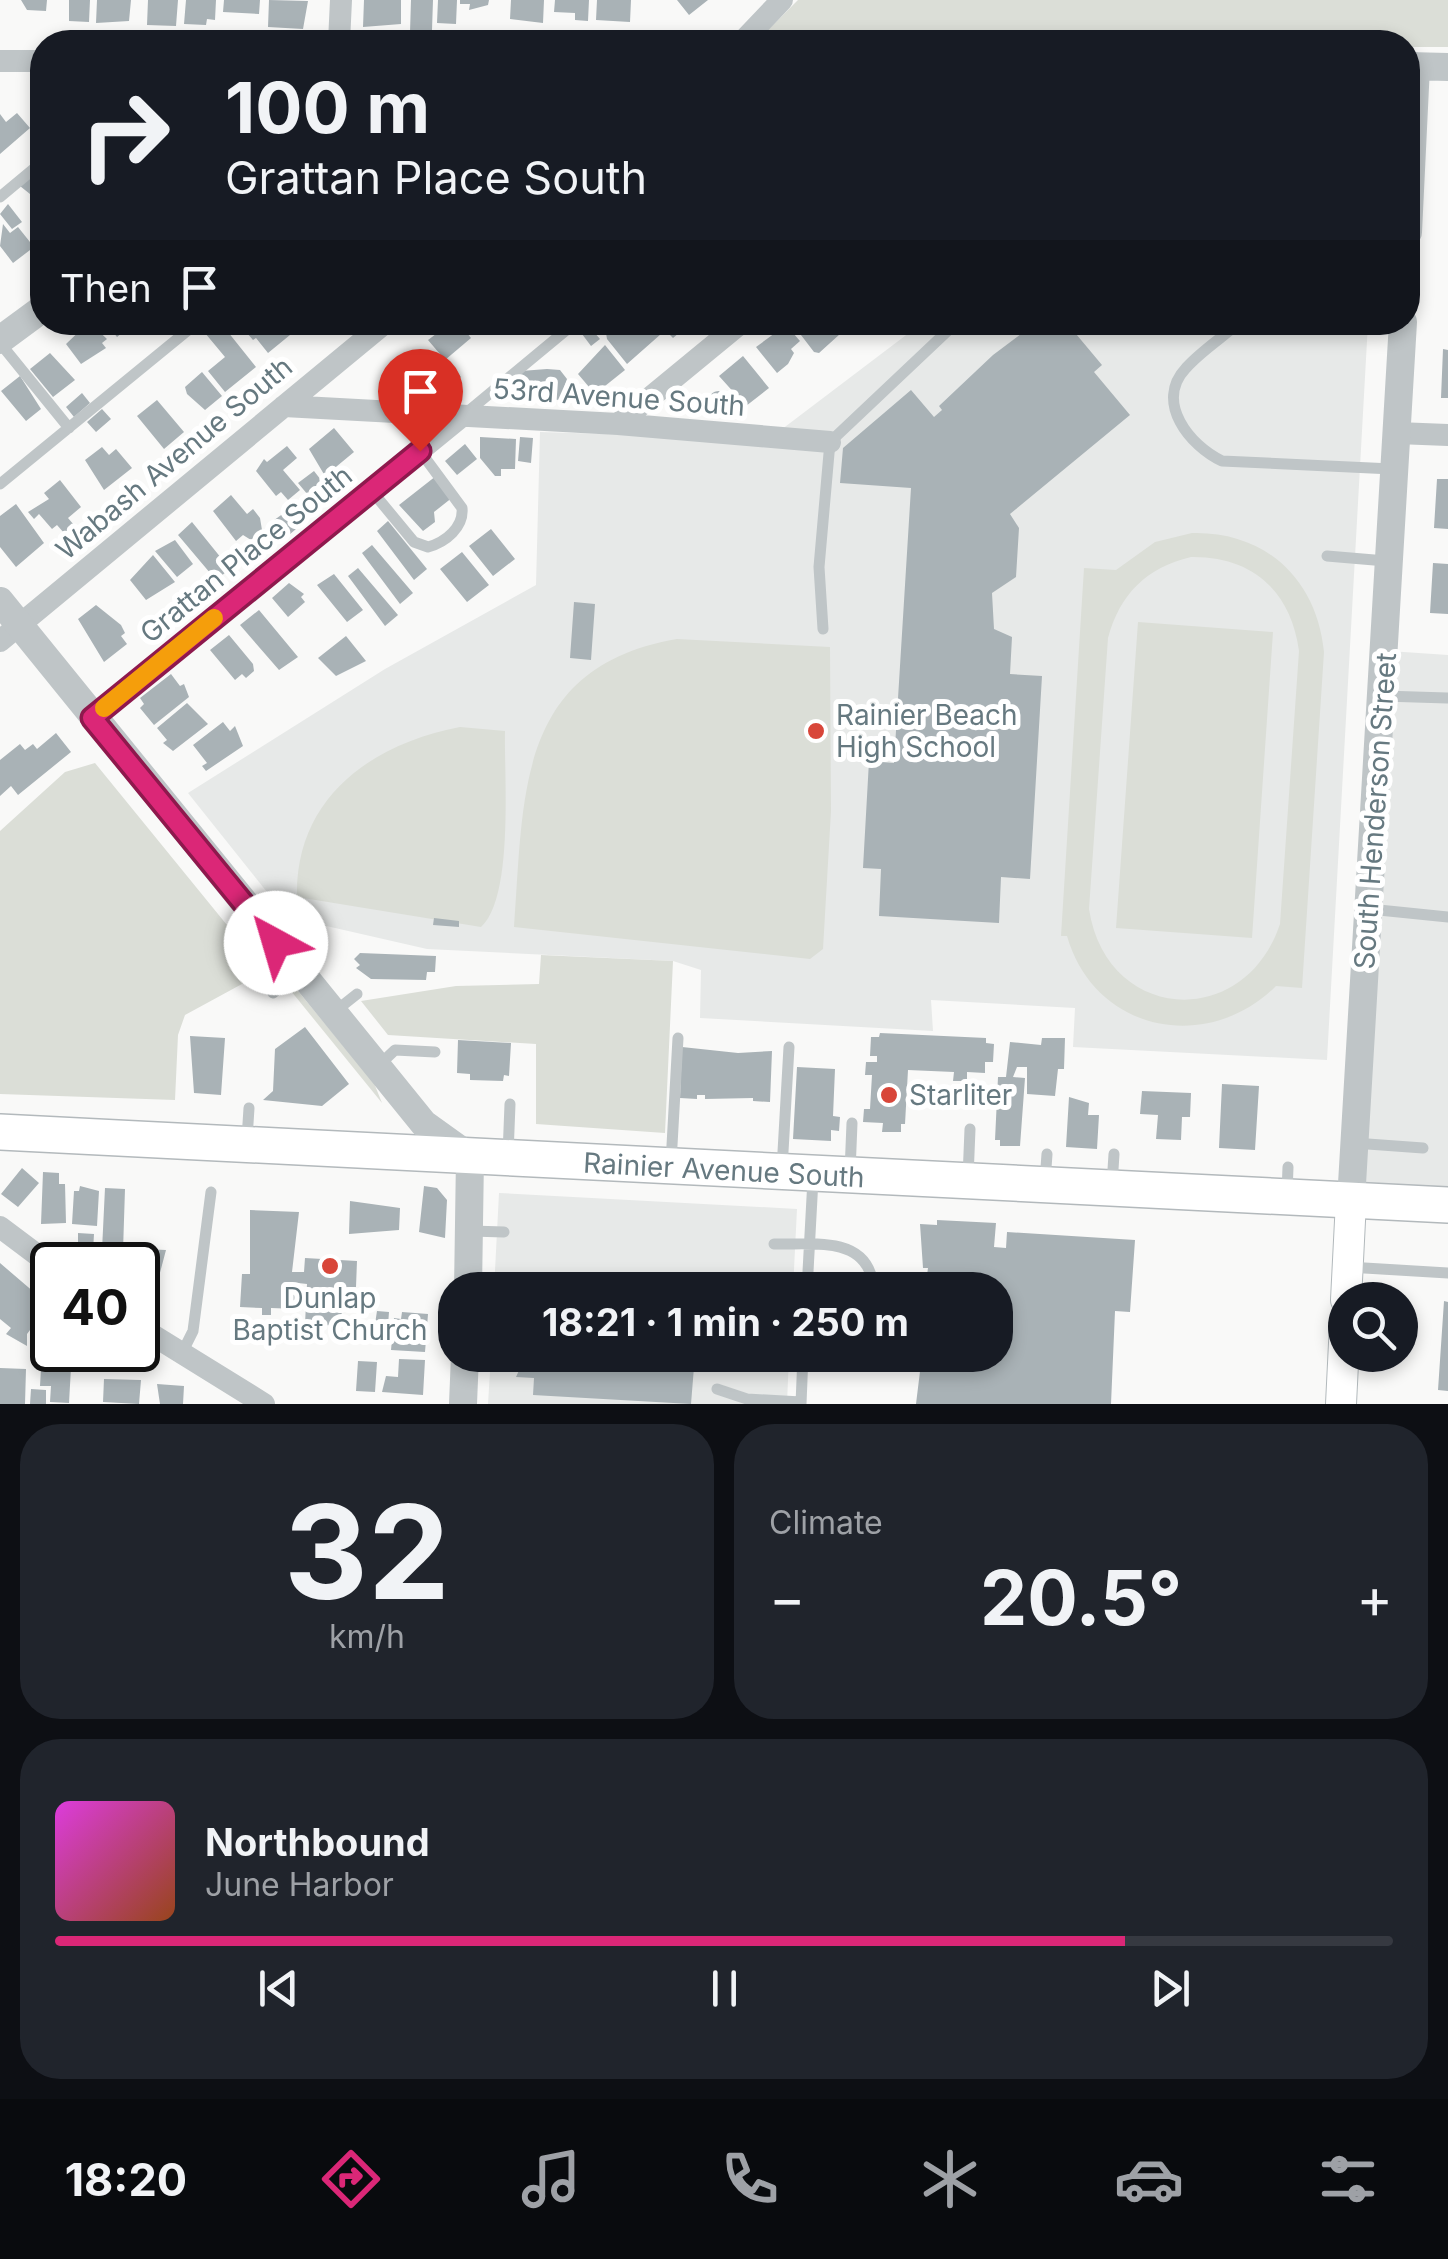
<!DOCTYPE html>
<meta charset="utf-8">
<style>
body{margin:0;font-family:Inter,sans-serif;background:#20242c;color:#f1f3f6;height:100vh;display:flex;flex-direction:column;font-size:38px;white-space:nowrap}
*{box-sizing:border-box;margin:0}
p{font-size:32px;color:#9ea1a6}
.icon{flex:none;width:55px;height:55px;fill:none;stroke:currentColor;stroke-width:2;stroke-linecap:round;stroke-linejoin:round}
.map{position:relative;height:1404px;overflow:hidden}
.sheet{display:flex;flex-direction:column;gap:20px;padding:20px;background:#0d0f14;flex:1}
.sheet>*{flex:none}
.top-card{position:absolute;left:30px;top:30px;width:1390px;height:305px;border-radius:40px;box-shadow:0 5px 15px #0003;background:#171b24;color:#f1f3f6;overflow:hidden}
.controls{position:absolute;left:1328px;top:1282px;display:grid;gap:20px}
.controls a{display:grid;place-items:center;width:90px;height:90px;border-radius:50%;background:#171b24;box-shadow:0 5px 15px #0003;font-size:50px}
.speed{position:absolute;left:30px;top:1242px;display:flex;gap:20px;font-size:50px;font-weight:700;text-align:center}
.speed>*{display:grid;place-content:center;width:130px;height:130px;border-radius:50%;background:#171b24;box-shadow:0 5px 15px #0003;line-height:1}
.speed .limit{border:5px solid #111;border-radius:15px;background:#fff;color:#111}
.pin{position:absolute;display:grid;place-items:center;width:85px;height:85px;color:#fff;margin:-102px -42px;border-radius:50% 50% 50% 0;rotate:-45deg;box-shadow:0 0 10px #0007}
.pin .icon{rotate:45deg}
.me{position:absolute;width:110px;margin:-55px;rotate:321deg;stroke-linejoin:round;filter:drop-shadow(0 0 8px #0008)}
.turn{display:flex;align-items:center;gap:35px;height:210px;padding:0 30px;font-size:45px}
.turn .icon{width:130px;height:130px;stroke-width:2.5}
.turn b{display:block;font-size:70px;line-height:85px}
.then{display:flex;align-items:center;height:95px;padding:0 30px;background:#0003;gap:20px;font-size:38px}
.big{font-size:75px;font-weight:700;line-height:1.1}
.sheet .tile{flex:1;display:flex;flex-direction:column;justify-content:center;gap:15px;min-width:0;padding:0 35px;border-radius:40px;background:#20242c}
.sheet .dial{align-items:center;gap:0}
.dial b{font-size:130px;line-height:1}
.song{display:flex;align-items:center;gap:30px}
.cover{width:120px;height:120px;border-radius:15px;background:linear-gradient(135deg,hsl(300 70% 55%),hsl(20 70% 35%))}
.played{height:10px;border-radius:5px;background:linear-gradient(90deg,#db2777 80%,#363941 80%)}
.keys{display:flex;justify-content:space-around;direction:ltr}
.heat{display:flex;justify-content:space-between;align-items:center;font-size:55px;direction:ltr}
.sheet .tiles{flex:1;display:grid;gap:20px;grid-template-columns:1fr 1fr}
.tile:last-child{grid-column:span 2}
.trip{position:absolute;left:438px;top:1272px;width:575px;height:100px;border-radius:40px;background:#171b24;box-shadow:0 5px 15px #0003;font-weight:700;line-height:100px;text-align:center}
.tabs{display:flex;height:160px;justify-content:space-around;align-items:center;background:#090b0e;color:#9ea1a6}
.tabs .icon{width:70px;height:70px}
.tabs .on{color:#db2777}
.tabs b{font-size:45px;color:#f1f3f6}
.map>svg:first-child{display:block}
.built{fill:#e7e9e8}
.green{fill:#dbded7;fill-rule:evenodd}
.building{fill:#a9b2b6}
.lines{fill:none;stroke-linecap:round;stroke-linejoin:round}
.secondary-casing{stroke:#b2b9bc;stroke-width:32}
.primary-casing{stroke:#b3b9bc;stroke-width:38}
.service{stroke:#bfc5c7;stroke-width:11}
.minor{stroke:#bfc5c7;stroke-width:22}
.tertiary{stroke:#bfc5c7;stroke-width:28}
.secondary{stroke:#fff;stroke-width:30}
.primary{stroke:#fff;stroke-width:35}
.route-casing{stroke:#8e194d;stroke-width:25}
.route{stroke:#db2777;stroke-width:18}
.slow{stroke:#f59e0b;stroke-width:18}
.poi-dot{fill:#d84639;stroke:#fff;stroke-width:4}
.labels{text-anchor:middle;dominant-baseline:central;stroke-width:10;stroke-linejoin:round;paint-order:stroke}
.street-label{font-size:28px;fill:#667980;stroke:#fff}
.poi-label{font-size:28px;fill:#667980;stroke:#fff;text-anchor:start}
</style>
<div class="map">
<svg width="1448" height="1404" viewBox="0 0 1448 1404">
<rect width="100%" height="100%" fill="#f9f9f8"/>
<!-- built -->
<path class="built" d="M922,323H1368L1327,1060L1073,1047L1075,1008L931,1000L933,1031L700,1018L701,970L673,961L427,949L287,917L188,793L385,669L536,585L540,432L769,439Z
M1389,651L1448,655V1197L1358,1193Z
M499,1193L797,1209L793,1290H494Z
M491,1355H789L787,1404H488Z"/>
<!-- green -->
<path class="green" d="M798,0H1448V47H1408V42L757,41Z
M1192,533C1265,531 1317,579 1324,652L1302,988L1276,986C1208,1054 1095,1033 1067,936H1061L1084,568L1116,570L1155,542ZM1191,557C1252,556 1291,591 1299,651L1280,924C1244,1032 1106,1022 1089,909L1108,638C1120,594 1146,568 1191,557Z
M1138,622L1273,632L1252,938L1116,928Z
M677,639L830,647L831,811L823,949L810,959L514,927C524,797 515,667 677,639Z
M460,727L505,731C504,777 514,897 481,927L297,897C295,798 371,744 460,727Z
M95,763L253,957V978L185,1015L178,1035L175,1100L0,1094V831L65,772Z
M541,955L673,961L665,1133L536,1124V1044L388,1035L361,1001L456,986L539,984Z
M291,991H298L374,1083L382,1103Z"/>
<!-- building -->
<path class="building" d="M21,0H47L46,11L27,10Z
M69,0H90L89,22L69,21Z
M97,0H131L129,21L96,23Z
M148,0H178L176,26L147,25Z
M186,0H216L215,20L207,19L206,25L184,24Z
M224,0H260L259,14L223,12Z
M269,0L308,1L303,29L268,27Z
M364,0H401V24L363,27Z
M411,0H433L432,30L410,32Z
M438,0H457L456,24L437,23Z
M460,0H489L488,5L469,10L470,4H460Z
M511,0H544L543,23L510,19Z
M555,0H589L588,21L575,20V13L554,12Z
M597,0H631L630,22L596,20Z
M677,0H708L689,15Z
M42,91V118L37,120L31,94Z
M17,113L30,128L0,154V114L6,122Z
M34,175L42,186L35,198L20,186Z
M8,204L22,222L12,229L0,214Z
M3,224L10,233L18,227L34,247L13,263L0,246Z
M89,322L107,339L102,343L106,348L81,364L66,344Z
M105,322H135L117,337Z
M220,322L256,367L225,392L208,371L225,357L205,333Z
M243,322H280L290,335L268,353L256,338L253,340L240,325Z
M452,322H458L471,338L445,360L428,340Z
M466,322H507L497,331L490,323L475,335Z
M618,322L624,328L630,322H652L661,334L627,364L607,339L606,333Z
M657,322H692L673,338Z
M791,322H831L840,334L819,353L814,352Z
M1037,322H1066L1102,365L1094,372L1130,415L1010,514L1019,528L1016,577L992,593L994,629L1012,637L1010,674L1042,676L1030,879L1001,877L999,923L879,916L881,869L863,868L869,761L894,763L911,488L840,483L843,448L911,390L934,417L942,410L939,406L993,355Z
M587,324L600,339L591,346L579,330Z
M786,325L800,341L791,349L794,353L788,364L777,373L756,347Z
M605,345L625,370L595,394L578,374Z
M1443,349L1448,350V398H1441Z
M416,351L433,372L400,395L389,373Z
M50,353L75,380L53,397L30,369Z
M743,356L769,388L746,406L719,376Z
M447,360L461,377L451,385L434,370Z
M547,369L560,370L567,379L560,400L521,397V371Z
M202,372L222,396L205,410L187,394L185,387Z
M20,376L41,409L26,421L1,391Z
M708 402a11 11 0 1 1 22 0a11 11 0 1 1-22 0Z
M82,393L90,403L74,417L66,407Z
M157,400L184,432L164,449L137,416Z
M102,409L111,419L96,432L87,422Z
M334,428L354,452L325,476L309,449Z
M480,437L516,439L515,469H501V476H495L480,458Z
M520,437L533,438L531,463L518,461Z
M465,444L477,459L457,475L445,461Z
M287,446L297,458L283,470L300,490L288,500L281,492L276,496L256,471L264,459L267,462Z
M102,447L109,455L116,449L132,468L104,490L85,460Z
M314,471L328,489L313,501L298,483Z
M436,476L453,497L434,512L435,522L423,531L399,505Z
M1437,479H1448V529L1434,528Z
M60,480L81,507L68,518L74,525L64,533L57,525L52,529L39,514L34,519L28,512L49,499L44,493Z
M231,495L247,514L253,509L260,518L262,530L251,540L243,535L236,541L213,511Z
M16,504L44,543L16,567L0,547V516Z
M284,513L296,529L283,540L270,523Z
M388,521L427,569L414,580L377,531Z
M192,522L230,569L216,580L178,535Z
M491,529L515,559L493,576L469,546Z
M175,540L193,564L177,577L155,551Z
M372,545L413,593L400,604L362,553Z
M462,552L489,585L467,602L440,569Z
M153,555L175,582L146,600L130,580Z
M1433,563L1448,564V614L1430,613Z
M358,568L398,615L385,626L348,576Z
M334,574L363,610L347,622L317,585Z
M197,583L208,597L199,603L189,590Z
M289,583L304,594L301,597L305,602L288,617L272,598Z
M574,602L595,604L591,660L570,658Z
M96,605L121,625L125,633L121,636L127,644L104,662L78,619Z
M259,610L298,657L279,670L240,625Z
M229,635L253,664L254,671L246,678L242,674L235,680L210,650Z
M346,636L366,661L336,676L318,658Z
M171,674L180,686L184,684L189,697L154,725L140,708L144,704L140,698Z
M187,703L208,724L173,751L163,743L167,740L157,728Z
M223,722L230,731L235,726L243,746L206,771L202,766L207,763L193,745Z
M56,733L71,752L18,795L11,786L0,796V760L20,744L25,750L33,744L37,749Z
M434,918L459,921V927L433,925Z
M360,953L436,956L435,972H427L426,980L371,979L356,968L360,965L354,959Z
M305,1027L349,1084L322,1106L263,1100L273,1091L275,1049Z
M880,1033L986,1038V1043L994,1044L993,1062H985V1073L967,1072V1081H953L954,1072L908,1070L905,1124H901V1132H882L883,1123L863,1122L864,1109H870L872,1075H865L866,1062H877V1056H870L871,1037H879Z
M190,1036L225,1038L221,1095L194,1093Z
M1042,1038H1065L1064,1069H1058L1055,1096L1027,1094V1067H1017L1013,1077L1025,1078L1020,1146H1000V1140H995L998,1077H1006L1010,1042L1041,1045Z
M458,1040L511,1043L509,1076L504,1075L503,1081L470,1080V1074L457,1073Z
M682,1047L738,1053L772,1051L770,1102L753,1101V1098L705,1099V1095H697V1099L680,1098Z
M797,1067L835,1069L833,1116L840,1117L839,1131L831,1130V1141L793,1139Z
M1222,1084L1259,1086L1255,1150L1219,1148Z
M1142,1091L1191,1093L1190,1117H1182L1181,1140L1156,1139L1158,1115L1140,1114Z
M1069,1097L1089,1103L1088,1115H1099L1097,1149L1066,1147Z
M22,1168L39,1183L18,1207L1,1194Z
M43,1172L59,1173V1184H65L66,1223L41,1224Z
M80,1186L99,1191L97,1226L72,1224L74,1191H79Z
M424,1186L437,1188L447,1200L445,1238L419,1232Z
M105,1188L125,1189L123,1251L102,1250Z
M350,1201L400,1208L399,1230L349,1234Z
M250,1210L299,1212L292,1272H304L305,1258L357,1261L356,1287H343L341,1326L305,1324L307,1284L298,1283L297,1309L271,1308V1315H262V1308L240,1307L242,1274H250Z
M937,1220L996,1223L994,1247L1006,1248L1007,1232L1135,1240L1130,1312L1115,1311L1111,1404H916L922,1355H995V1290H914L915,1274L927,1275L928,1268H923L920,1224L937,1225Z
M78,1233L94,1234L93,1251L78,1250Z
M143,1249L166,1250L157,1284L146,1283L145,1295H138L136,1265L137,1253L143,1254Z
M0,1263L49,1305L27,1334V1346L6,1334L11,1328L0,1319Z
M655,1274L668,1290H635Z
M1444,1301L1448,1302V1391L1438,1390Z
M377,1311L389,1312L388,1325L375,1324Z
M402,1312L428,1314L425,1352L391,1350L394,1318L401,1319Z
M43,1334L52,1335V1350H72L69,1403L50,1402L51,1386H40Z
M526,1355H691L690,1364L685,1366L694,1367L691,1404L533,1395L534,1378L516,1377Z
M399,1359L425,1360L423,1395L382,1392L386,1376L398,1377Z
M358,1361L377,1362L375,1392L356,1391Z
M0,1368L26,1369L25,1404H0Z
M104,1379L141,1380L139,1404L103,1402Z
M157,1384L184,1386L183,1404H160Z
M31,1389L46,1390V1404H30Z"/>
<g class="lines">
<defs>
<path id="secondary" d="M1346,1300L1351,1201
M1341,1404L1345,1323"/>
<path id="primary" d="M0,1132L1448,1205"/>
</defs>
<!-- secondary casing -->
<use href="#secondary" class="secondary-casing"/>
<!-- primary casing -->
<use href="#primary" class="primary-casing"/>
<!-- service -->
<path class="service" d="M0,197L42,162
M1240,322C1223,337 1201,351 1186,368C1154,402 1190,446 1222,461L1392,469
M0,343L69,428
M465,414L576,322
M0,484L198,322
M371,490L414,542L428,547C446,542 464,527 462,508L420,451
M1327,556L1386,561
M823,629L819,567L830,442L957,322
M1383,696L1447,698
M1369,909L1448,917
M273,993L299,971
M333,1013L357,994
M377,1067L395,1050L435,1052
M247,1139L249,1108
M1354,1143L1423,1148
M508,1155L510,1104
M671,1163L678,1038
M782,1169L789,1047
M850,1172L852,1123
M968,1178L970,1129
M1045,1182L1047,1154
M1112,1185L1114,1154
M1287,1194L1288,1167
M471,1231L504,1232
M774,1244C809,1245 859,1236 871,1275
M1348,1267L1448,1273
M807,1290L813,1179
M181,1355L193,1331L211,1192
M717,1389L747,1399L801,1402
M801,1404L803,1355"/>
<!-- minor -->
<path class="minor" d="M339,42L341,0
M742,42L782,0
M0,61H42
M284,406L618,424L830,442
M618,424L742,322
M1397,433L1448,435
M0,641L386,322
M92,718L462,416
M0,1227L52,1266
M138,1326L264,1404"/>
<!-- tertiary -->
<path class="tertiary" d="M1408,66L1448,67
M1408,232L1416,66
M0,340L42,309
M0,601L424,1124L470,1157L468,1290
M1351,1201L1403,322
M463,1404L465,1355"/>
<!-- secondary -->
<use href="#secondary" class="secondary"/>
<!-- primary -->
<use href="#primary" class="primary"/>
</g>
<g class="lines">
<defs>
<path id="route" d="M276,943L92,718L420,451"/>
</defs>
<!-- route casing -->
<use href="#route" class="route-casing"/>
<!-- route -->
<use href="#route" class="route"/>
<!-- slow -->
<path class="slow" d="M104,708L214,618"/>
</g>
<!-- markers -->
<g class="poi-dot">
<circle cx="816" cy="731" r="10"/>
<circle cx="889" cy="1095" r="10"/>
<circle cx="330" cy="1266" r="10"/>
</g>
<g class="labels">
<!-- street labels -->
<g class="street-label">
<text transform="translate(619 397) rotate(4)">53rd Avenue South</text>
<text transform="translate(174 458) rotate(-40)">Wabash Avenue South</text>
<text transform="translate(246 554) rotate(-39)">Grattan Place South</text>
<text transform="translate(1375 811) rotate(-86)">South Henderson Street</text>
<text transform="translate(724 1170) rotate(3)">Rainier Avenue South</text>
</g>
<!-- poi labels -->
<g class="poi-label">
<text x="836" y="715">Rainier Beach<tspan x="836" dy="32">High School</tspan></text>
<text x="909" y="1095">Starliter</text>
<text x="330" y="1298" text-anchor="middle">Dunlap<tspan x="330" dy="32">Baptist Church</tspan></text>
</g>
</g>
</svg>
<div class="controls">
<a><svg class="icon" aria-label="search" viewBox="0 0 24 24"><circle cx="10" cy="10" r="6"/><path d="M15 15l6 6"/></svg></a>
</div>
<div class="speed"><div class="limit">40</div></div>
<div class="pin" style="left:420px;top:451px;background:#d93025"><svg class="icon" aria-label="arrive" viewBox="0 0 24 24"><path d="M6 21V4h12l-3 4 3 4H6"/></svg></div>
<svg class="me" style="left:276px;top:943px" viewBox="-20 -20 40 40"><circle r="19" fill="#fff"/><path d="M0-13L10 11 0 6-10 11z" fill="#db2777"/></svg>
<div class="trip">18:21 · 1 min · 250 m</div>
<div class="top-card">
<div class="turn"><svg class="icon" aria-label="right" viewBox="0 0 24 24"><path d="M7 20v-9h11M14 6l5 5-5 5"/></svg><div><b>100 m</b>Grattan Place South</div></div>
<div class="then">Then<svg class="icon" aria-label="arrive" viewBox="0 0 24 24"><path d="M6 21V4h12l-3 4 3 4H6"/></svg></div>
</div>
</div>
<section class="sheet">
<div class="tiles">
<div class="tile dial"><b>32</b><p>km/h</p></div>
<div class="tile"><p>Climate</p>
<div class="heat"><a>−</a><b class="big">20.5°</b><a>+</a></div>
</div>
<div class="tile">
<div class="song"><i class="cover"></i><div><b>Northbound</b><p>June Harbor</p></div></div>
<div class="played"></div>
<div class="keys"><svg class="icon" aria-label="previous" viewBox="0 0 24 24"><path d="M18 5L8 12l10 7zM5 5v14"/></svg><svg class="icon" aria-label="pause" viewBox="0 0 24 24"><path d="M8 5v14M16 5v14"/></svg><svg class="icon" aria-label="next" viewBox="0 0 24 24"><path d="M6 5l10 7-10 7zM19 5v14"/></svg></div>
</div>
</div>
</section>
<nav class="tabs">
<b>18:20</b>
<svg class="icon on" aria-label="directions" viewBox="0 0 24 24"><path d="M12 3l9 9-9 9-9-9zM9 14v-3h6M13 9l2 2-2 2"/></svg>
<svg class="icon" aria-label="music" viewBox="0 0 24 24"><path d="M9 18V5l10-2v13"/><circle cx="6" cy="18" r="3"/><circle cx="16" cy="16" r="3"/></svg>
<svg class="icon" aria-label="phone" viewBox="0 0 24 24"><path d="M5 4h4l2 5-3 2q2 4 5 5l2-3 5 2v4C11 20 4 13 5 4z"/></svg>
<svg class="icon" aria-label="climate" viewBox="0 0 24 24"><path d="M12 3v18M4 7l16 10M4 17L20 7"/></svg>
<svg class="icon" aria-label="car" viewBox="0 0 24 24"><path d="M5 17H2v-5l4-1 3-4h7l3 4 3 1v5h-3M9 17h6M6 11h13"/><circle cx="7" cy="17" r="2"/><circle cx="17" cy="17" r="2"/></svg>
<svg class="icon" aria-label="filters" viewBox="0 0 24 24"><path d="M4 7h16M4 17h16"/><circle cx="9" cy="7" r="2"/><circle cx="15" cy="17" r="2"/></svg>
</nav>
